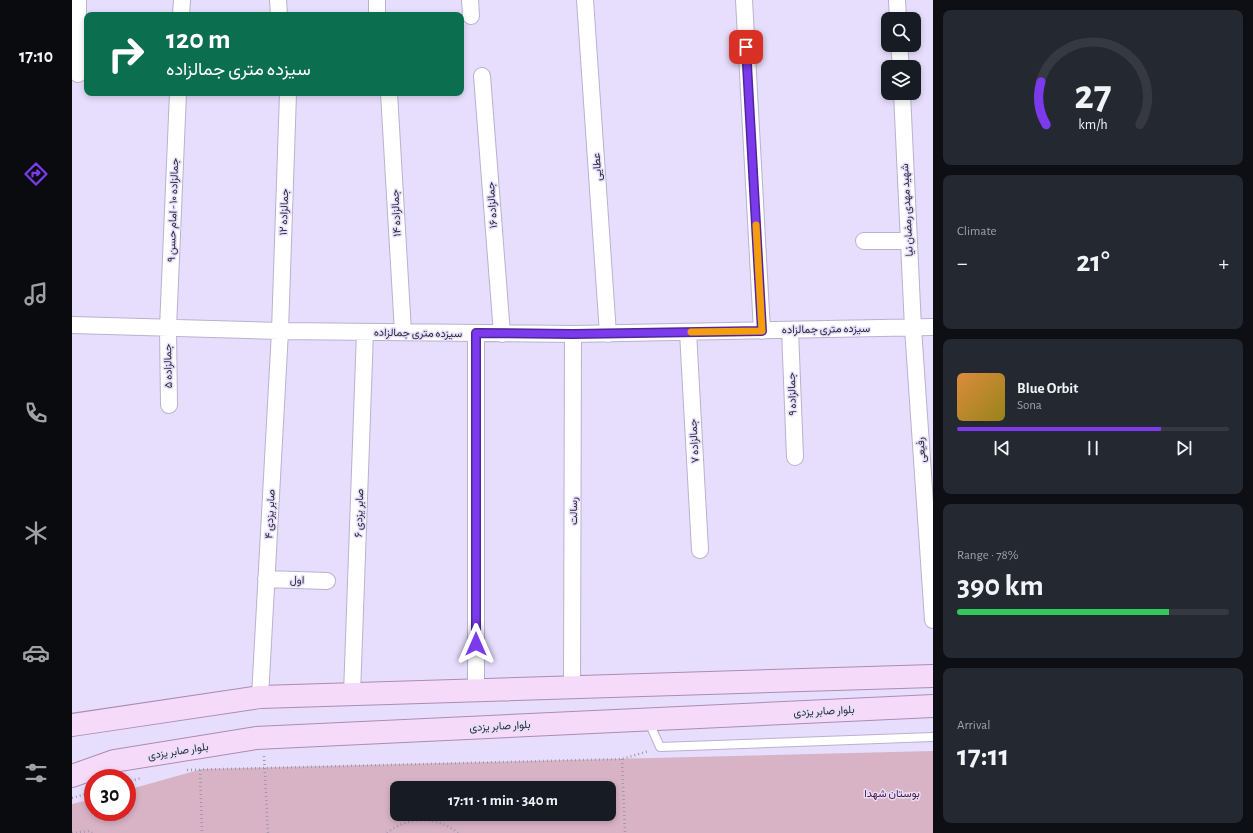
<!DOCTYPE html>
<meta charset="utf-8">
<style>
body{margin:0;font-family:"Alegreya Sans",Vazirmatn,sans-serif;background:#242831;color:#f1f3f6;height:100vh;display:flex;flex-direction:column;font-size:15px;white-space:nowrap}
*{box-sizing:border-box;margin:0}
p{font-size:13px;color:#9ea1a6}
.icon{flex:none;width:22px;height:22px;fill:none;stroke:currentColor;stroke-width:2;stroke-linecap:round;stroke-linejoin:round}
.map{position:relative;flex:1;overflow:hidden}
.details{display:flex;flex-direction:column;gap:10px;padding:10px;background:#0d0f14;width:320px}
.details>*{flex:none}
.banner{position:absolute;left:12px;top:12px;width:380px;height:84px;border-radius:8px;box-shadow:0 2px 6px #0003;background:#0b6e4f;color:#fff;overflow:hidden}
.controls{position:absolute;left:809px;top:12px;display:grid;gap:8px}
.controls a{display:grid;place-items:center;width:40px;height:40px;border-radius:8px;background:#171b24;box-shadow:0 2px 6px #0003;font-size:20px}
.speed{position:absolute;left:12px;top:769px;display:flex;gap:8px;font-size:20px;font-weight:700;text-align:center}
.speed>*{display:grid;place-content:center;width:52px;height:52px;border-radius:50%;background:#171b24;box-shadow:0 2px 6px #0003;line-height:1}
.speed .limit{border:6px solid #d22;background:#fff;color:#111}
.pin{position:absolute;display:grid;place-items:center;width:34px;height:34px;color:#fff;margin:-17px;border-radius:8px;box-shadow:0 2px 6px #0006}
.me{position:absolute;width:44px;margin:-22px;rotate:0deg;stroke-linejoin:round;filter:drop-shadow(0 0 3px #0008)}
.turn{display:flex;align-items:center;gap:14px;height:84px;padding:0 16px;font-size:18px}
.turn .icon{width:52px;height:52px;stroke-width:2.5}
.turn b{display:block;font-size:28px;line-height:34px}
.big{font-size:30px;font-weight:700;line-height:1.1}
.details .widget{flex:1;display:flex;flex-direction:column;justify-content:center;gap:6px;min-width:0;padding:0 14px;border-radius:8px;background:#242831}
.details .dial{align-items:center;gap:0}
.dial svg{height:104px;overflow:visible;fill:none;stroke:#363941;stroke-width:7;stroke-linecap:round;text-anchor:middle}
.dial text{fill:#f1f3f6;stroke:none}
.song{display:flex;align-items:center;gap:12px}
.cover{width:48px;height:48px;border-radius:6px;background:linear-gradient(135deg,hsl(30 70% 55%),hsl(50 70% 35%))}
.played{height:4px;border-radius:2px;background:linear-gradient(90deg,#7c3aed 75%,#363941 75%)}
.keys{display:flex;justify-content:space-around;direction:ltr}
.heat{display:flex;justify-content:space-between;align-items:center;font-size:22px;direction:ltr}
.charge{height:6px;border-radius:3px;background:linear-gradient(90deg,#34c759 78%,#363941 0)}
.trip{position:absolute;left:318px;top:781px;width:226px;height:40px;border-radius:8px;background:#171b24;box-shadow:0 2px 6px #0003;font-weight:700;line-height:40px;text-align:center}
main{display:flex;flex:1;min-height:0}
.dock{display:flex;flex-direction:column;width:72px;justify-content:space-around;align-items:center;background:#090b0e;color:#9ea1a6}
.dock .icon{width:28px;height:28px}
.dock .current{color:#7c3aed}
.dock b{font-size:18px;color:#f1f3f6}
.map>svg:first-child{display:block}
.green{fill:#d8b3c5;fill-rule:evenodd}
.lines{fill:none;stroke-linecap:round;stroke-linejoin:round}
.service-casing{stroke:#b9b2ce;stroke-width:10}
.minor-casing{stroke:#b9b2ce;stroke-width:18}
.primary-casing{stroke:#ab8cb3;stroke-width:24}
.path{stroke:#9e99af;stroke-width:2.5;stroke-dasharray:1 3;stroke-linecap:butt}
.service{stroke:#fff;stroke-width:8}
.minor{stroke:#fff;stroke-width:16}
.primary{stroke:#f5dafa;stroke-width:22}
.route-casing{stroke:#51269a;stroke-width:10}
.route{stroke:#7c3aed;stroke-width:7}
.slow{stroke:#f59e0b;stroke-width:7}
.labels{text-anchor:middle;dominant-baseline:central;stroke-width:3;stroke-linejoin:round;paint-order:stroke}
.street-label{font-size:11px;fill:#2d2b36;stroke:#e6defc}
.park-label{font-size:11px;fill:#4b1435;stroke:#e6defc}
</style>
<main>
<nav class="dock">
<b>17:10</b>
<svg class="icon current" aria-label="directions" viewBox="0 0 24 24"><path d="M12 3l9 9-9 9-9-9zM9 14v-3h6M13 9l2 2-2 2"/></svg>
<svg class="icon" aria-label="music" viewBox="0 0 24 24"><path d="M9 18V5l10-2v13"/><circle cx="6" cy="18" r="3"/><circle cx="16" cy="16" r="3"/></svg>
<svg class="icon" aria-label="phone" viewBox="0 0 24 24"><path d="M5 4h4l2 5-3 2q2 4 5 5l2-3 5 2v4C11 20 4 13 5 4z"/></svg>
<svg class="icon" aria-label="climate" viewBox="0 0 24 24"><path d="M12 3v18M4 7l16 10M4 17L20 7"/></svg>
<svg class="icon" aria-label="car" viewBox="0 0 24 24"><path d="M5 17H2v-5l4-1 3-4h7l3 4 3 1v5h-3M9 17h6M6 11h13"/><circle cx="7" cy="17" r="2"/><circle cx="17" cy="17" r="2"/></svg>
<svg class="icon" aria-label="filters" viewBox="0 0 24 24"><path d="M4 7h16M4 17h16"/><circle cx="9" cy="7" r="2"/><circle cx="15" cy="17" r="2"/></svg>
</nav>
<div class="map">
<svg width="861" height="833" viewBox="0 0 861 833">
<rect width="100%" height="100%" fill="#e6defc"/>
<!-- green -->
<path class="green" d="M861,751V833H0V804L21,799V812H55V790L130,769ZM325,788H537V814H325Z"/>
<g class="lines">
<defs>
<path id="service" d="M576,720L588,747L861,737"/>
<path id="minor" d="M206,0L207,15
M398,0L399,16
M513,0L536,334
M672,0L690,331
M825,0L826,19
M109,15L110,0
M305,15V0
M827,45L829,67
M6,74V0
M410,76L430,334
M317,93L331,332
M830,93L841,328L861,620
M792,241H837
M0,325L208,331L501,334L861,327
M718,330L723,457
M616,332L628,550
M404,333V690
M97,405L96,328L106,93
M194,579L255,581
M500,687L501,334
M280,694L293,332
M188,697L208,331L216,93"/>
<path id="primary" d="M0,725L188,697L861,676
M0,776L42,761L184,738L861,706"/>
</defs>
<!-- service casing -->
<use href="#service" class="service-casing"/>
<!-- minor casing -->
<use href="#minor" class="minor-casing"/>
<!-- primary casing -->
<use href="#primary" class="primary-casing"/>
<!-- path -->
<path class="path" d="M192,756L196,833
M550,759L553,833
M115,770L550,759L577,751
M128,770L130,833
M55,782L69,778
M0,798L21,792
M0,833L17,831L20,833
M315,833C335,816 366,816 386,833"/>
<!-- service -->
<use href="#service" class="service"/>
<!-- minor -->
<use href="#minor" class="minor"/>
<!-- primary -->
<use href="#primary" class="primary"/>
</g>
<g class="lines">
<defs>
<path id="route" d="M404,644V333L501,334L690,331L674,47"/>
</defs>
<!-- route casing -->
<use href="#route" class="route-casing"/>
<!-- route -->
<use href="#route" class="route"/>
<!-- slow -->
<path class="slow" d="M619,332L690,331L684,225"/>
</g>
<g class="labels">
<!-- street labels -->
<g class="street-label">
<text transform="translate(525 167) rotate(-94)">عطایی</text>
<text transform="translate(420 205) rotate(-94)">جمالزاده ۱۶</text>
<text transform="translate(101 210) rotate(-88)">جمالزاده ۱۰ - امام حسن ۹</text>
<text transform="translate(835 210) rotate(-93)">شهید مهدی رمضان نیا</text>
<text transform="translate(212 212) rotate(-88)">جمالزاده ۱۲</text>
<text transform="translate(324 213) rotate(-93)">جمالزاده ۱۴</text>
<text transform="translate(754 329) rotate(-1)">سیزده متری جمالزاده</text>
<text transform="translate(346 333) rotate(1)">سیزده متری جمالزاده</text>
<text transform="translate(96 366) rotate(-91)">جمالزاده ۵</text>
<text transform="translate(720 394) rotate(-92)">جمالزاده ۹</text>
<text transform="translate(622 441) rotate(-93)">جمالزاده ۷</text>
<text transform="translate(849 450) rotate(-94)">رفیعی</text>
<text transform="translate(501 511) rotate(-90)">رسالت</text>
<text transform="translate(287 513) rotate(-88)">صابر یزدی ۶</text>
<text transform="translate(198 514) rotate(-87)">صابر یزدی ۴</text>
<text transform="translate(225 580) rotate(1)">اول</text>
<text transform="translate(752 711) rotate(-3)">بلوار صابر یزدی</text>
<text transform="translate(428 726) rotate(-3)">بلوار صابر یزدی</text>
<text transform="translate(106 751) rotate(-9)">بلوار صابر یزدی</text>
</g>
<!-- park labels -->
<g class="park-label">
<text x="820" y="793">بوستان شهدا</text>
</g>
</g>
</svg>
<div class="controls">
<a><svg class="icon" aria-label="search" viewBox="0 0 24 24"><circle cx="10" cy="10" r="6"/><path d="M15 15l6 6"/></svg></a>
<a><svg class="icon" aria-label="layers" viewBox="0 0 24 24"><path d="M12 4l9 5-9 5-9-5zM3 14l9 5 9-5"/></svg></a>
</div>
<div class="speed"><div class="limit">30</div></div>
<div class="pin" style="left:674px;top:47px;background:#d93025"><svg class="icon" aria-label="arrive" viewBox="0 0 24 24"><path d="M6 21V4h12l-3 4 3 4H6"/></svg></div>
<svg class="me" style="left:404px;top:644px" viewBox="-20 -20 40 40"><path d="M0-17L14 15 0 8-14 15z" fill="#7c3aed" stroke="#fff" stroke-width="4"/></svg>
<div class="trip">17:11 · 1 min · 340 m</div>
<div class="banner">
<div class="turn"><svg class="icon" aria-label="right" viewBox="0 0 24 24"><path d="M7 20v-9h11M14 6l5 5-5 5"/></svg><div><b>120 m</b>سیزده متری جمالزاده</div></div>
</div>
</div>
<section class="details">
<div class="widget dial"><svg viewBox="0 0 100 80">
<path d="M14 69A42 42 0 1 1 86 69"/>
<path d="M14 69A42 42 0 0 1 10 36" stroke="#7c3aed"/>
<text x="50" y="56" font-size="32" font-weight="700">27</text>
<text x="50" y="72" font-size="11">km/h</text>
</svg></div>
<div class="widget"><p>Climate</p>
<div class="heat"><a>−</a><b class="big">21°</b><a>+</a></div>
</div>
<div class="widget">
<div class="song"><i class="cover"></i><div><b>Blue Orbit</b><p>Sona</p></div></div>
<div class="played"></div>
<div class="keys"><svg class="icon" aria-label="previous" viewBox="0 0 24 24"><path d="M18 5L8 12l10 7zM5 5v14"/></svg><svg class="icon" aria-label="pause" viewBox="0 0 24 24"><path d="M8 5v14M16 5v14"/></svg><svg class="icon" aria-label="next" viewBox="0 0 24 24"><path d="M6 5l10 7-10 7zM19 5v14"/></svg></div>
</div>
<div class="widget"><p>Range · 78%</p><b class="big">390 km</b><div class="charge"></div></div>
<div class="widget"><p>Arrival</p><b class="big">17:11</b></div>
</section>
</main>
